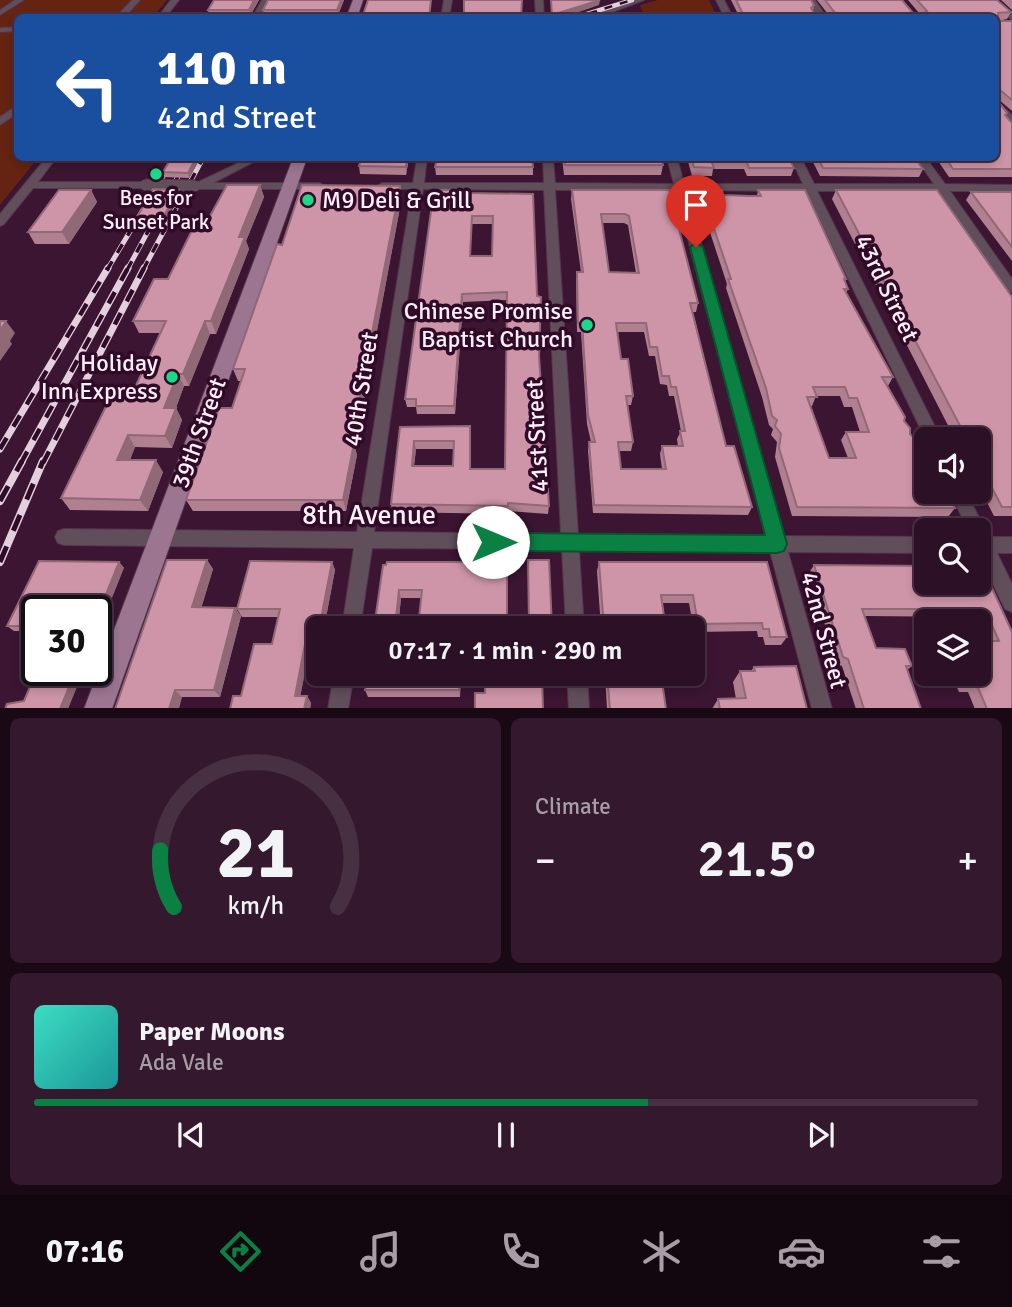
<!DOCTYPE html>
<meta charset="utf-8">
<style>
body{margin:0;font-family:Signika,sans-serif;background:#34192e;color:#f1f3f6;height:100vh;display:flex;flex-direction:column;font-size:26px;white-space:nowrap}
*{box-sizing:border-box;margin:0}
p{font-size:23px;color:#a69da7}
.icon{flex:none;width:38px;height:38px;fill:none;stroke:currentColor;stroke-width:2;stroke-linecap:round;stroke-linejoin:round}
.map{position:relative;height:708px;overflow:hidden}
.side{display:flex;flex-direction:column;gap:10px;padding:10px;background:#180915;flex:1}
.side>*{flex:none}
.banner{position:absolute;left:14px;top:14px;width:985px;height:147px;border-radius:10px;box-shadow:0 4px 10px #0003,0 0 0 2px #483043;background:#1a4fa0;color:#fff;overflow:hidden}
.controls{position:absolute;left:914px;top:427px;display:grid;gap:14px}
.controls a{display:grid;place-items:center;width:77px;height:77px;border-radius:10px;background:#2c1026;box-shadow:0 4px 10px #0003,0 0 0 2px #483043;font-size:35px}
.speed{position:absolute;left:21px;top:595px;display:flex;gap:14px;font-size:35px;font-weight:700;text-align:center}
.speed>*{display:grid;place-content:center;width:91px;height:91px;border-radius:50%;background:#2c1026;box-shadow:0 4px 10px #0003,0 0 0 2px #483043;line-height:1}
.speed .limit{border:4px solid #111;border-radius:10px;background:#fff;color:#111}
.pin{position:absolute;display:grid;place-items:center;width:60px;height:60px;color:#fff;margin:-72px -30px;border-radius:50% 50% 50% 0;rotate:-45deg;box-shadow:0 0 7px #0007}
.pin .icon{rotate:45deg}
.me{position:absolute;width:77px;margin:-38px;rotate:90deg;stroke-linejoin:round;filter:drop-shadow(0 0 5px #0008)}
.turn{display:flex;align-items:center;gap:24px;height:147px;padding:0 28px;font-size:32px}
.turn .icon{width:91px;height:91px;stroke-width:2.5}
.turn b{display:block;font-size:49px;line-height:60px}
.big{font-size:52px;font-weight:600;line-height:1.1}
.side .tile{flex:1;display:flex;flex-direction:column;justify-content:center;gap:10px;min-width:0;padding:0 24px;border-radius:10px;background:#34192e}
.side .dial{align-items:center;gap:0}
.dial svg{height:182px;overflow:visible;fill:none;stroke:#483043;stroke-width:7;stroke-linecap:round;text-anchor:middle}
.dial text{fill:#f1f3f6;stroke:none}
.song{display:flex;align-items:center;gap:21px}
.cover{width:84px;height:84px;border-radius:10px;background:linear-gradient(135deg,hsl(170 70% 55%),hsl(180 70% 35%))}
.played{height:7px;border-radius:4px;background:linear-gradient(90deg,#0b8043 65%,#483043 65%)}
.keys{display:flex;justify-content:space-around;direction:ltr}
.heat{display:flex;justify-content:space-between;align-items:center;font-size:38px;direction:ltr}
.side .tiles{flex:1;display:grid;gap:10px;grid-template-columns:1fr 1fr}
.tile:last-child{grid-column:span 2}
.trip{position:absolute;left:306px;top:616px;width:399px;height:70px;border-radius:10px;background:#2c1026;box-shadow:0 4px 10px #0003,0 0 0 2px #483043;font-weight:600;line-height:70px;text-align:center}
.tabs{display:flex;height:112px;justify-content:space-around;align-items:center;background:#12060f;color:#a69da7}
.tabs .icon{width:49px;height:49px}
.tabs .on{color:#0b8043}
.tabs b{font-size:32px;color:#f1f3f6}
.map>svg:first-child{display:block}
.green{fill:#642411}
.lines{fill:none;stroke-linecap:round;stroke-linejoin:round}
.minor-casing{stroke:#56344e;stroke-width:2}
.major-casing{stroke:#56344e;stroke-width:2}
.minor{fill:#614e5b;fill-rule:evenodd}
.major{fill:#9c7590;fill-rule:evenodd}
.rail-far3-casing{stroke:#e3d0de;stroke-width:4.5}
.rail-far2-casing{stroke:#e3d0de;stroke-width:5}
.rail-far1-casing{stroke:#e3d0de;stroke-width:7}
.rail-casing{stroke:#e3d0de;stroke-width:8}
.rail-far3{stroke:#300b28;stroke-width:2.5;stroke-dasharray:8;stroke-linecap:butt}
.rail-far2{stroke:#300b28;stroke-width:3.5;stroke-dasharray:10;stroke-linecap:butt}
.rail-far1{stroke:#300b28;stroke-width:4.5;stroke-dasharray:13;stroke-linecap:butt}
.rail{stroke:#300b28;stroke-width:5;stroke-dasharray:17;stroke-linecap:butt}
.minor-bridge-casing{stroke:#56344e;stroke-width:13;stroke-linecap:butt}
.minor-bridge{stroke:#614e5b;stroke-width:11}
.wall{fill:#b18090;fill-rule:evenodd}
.shaded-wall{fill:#906876}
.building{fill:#ce95a8;stroke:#906876;stroke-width:2;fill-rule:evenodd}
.route{fill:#0b8043;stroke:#07532c;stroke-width:2}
.poi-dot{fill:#1bd988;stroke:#300b28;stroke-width:2.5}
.labels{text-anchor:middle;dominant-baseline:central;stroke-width:7;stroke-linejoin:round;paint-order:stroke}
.far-poi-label{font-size:21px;fill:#ffeffa;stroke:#300b28}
.poi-label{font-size:24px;fill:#ffeffa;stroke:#300b28;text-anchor:end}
.street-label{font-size:24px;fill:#ffeffa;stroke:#300b28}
.near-street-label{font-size:28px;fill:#ffeffa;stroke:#300b28}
</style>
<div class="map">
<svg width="1012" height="709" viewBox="0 0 1012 709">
<rect width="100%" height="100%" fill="#3b1532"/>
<!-- green -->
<path class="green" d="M0,0H167L153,17L18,18V158H38L0,205Z
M658,0H709L716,15L709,17H644L640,5Z"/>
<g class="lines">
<defs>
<path id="minor" d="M15,0H24L0,15V10Z
M132,0H140L124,18H115Z
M171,0H179L165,18H157Z
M262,0H270L260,18H252Z
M444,0H452L449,18H441Z
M535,0H543L544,18H536Z
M633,0H644L597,18H584Z
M716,0H724L733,18H725Z
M807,0H815L827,18H819Z
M988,0H997L1012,14V20Z
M18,27V31L0,32V28Z
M996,100L1012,115V124L1009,123L996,109Z
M18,105V113L0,125V117Z
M46,158H56L38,182H145L150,185L145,188H33L4,224L0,226V214Z
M249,158H261L213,183H320L325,186L320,189H195L190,186Z
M417,158H427L424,183H544L543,158H553L555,183L674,184L667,158H677L684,184H803L791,158H801L814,184H934L916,158H926L945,184L1012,185V191H950L1012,279V292L1007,291L939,191H817L941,439L926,440L806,191L686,190L783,536L926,537V553L788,552L832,709H812L770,551L579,550L584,628H566L562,549L372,548L360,628H342L354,548L64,545L58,543L55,537L58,531L64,529L357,532L412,189H382L377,186L382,183H413ZM423,189L544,190L561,534L374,532ZM555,190H675L766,536L578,534Z
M950,492H966L989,537H1012V553H997L1012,584V612L1005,609L978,553V530H968Z
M334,674H354L348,709H328Z
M567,674H587L589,709H569Z"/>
<path id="major" d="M353,0H363L357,18H346Z
M293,158H307L112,709H84Z"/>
</defs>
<!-- minor casing -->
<use href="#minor" class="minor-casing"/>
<!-- major casing -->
<use href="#major" class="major-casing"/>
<!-- minor -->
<use href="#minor" class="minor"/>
<!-- major -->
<use href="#major" class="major"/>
<defs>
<path id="rail-far3" d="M574,18L632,0"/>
<path id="rail-far2" d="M107,270L174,158
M127,270L188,158
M143,270L203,158"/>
<path id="rail-far1" d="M0,449L108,268
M21,463L128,268
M43,463L144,268"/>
<path id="rail" d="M0,501L22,461
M0,562L43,461"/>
</defs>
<!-- rail-far3 casing -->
<use href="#rail-far3" class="rail-far3-casing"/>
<!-- rail-far2 casing -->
<use href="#rail-far2" class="rail-far2-casing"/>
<!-- rail-far1 casing -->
<use href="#rail-far1" class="rail-far1-casing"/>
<!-- rail casing -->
<use href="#rail" class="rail-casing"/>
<!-- rail-far3 -->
<use href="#rail-far3" class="rail-far3"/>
<!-- rail-far2 -->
<use href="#rail-far2" class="rail-far2"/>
<!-- rail-far1 -->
<use href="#rail-far1" class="rail-far1"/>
<!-- rail -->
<use href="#rail" class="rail"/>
<defs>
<path id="minor-bridge" d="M145,185L195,186"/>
</defs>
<!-- minor-bridge casing -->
<use href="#minor-bridge" class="minor-bridge-casing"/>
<!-- minor-bridge -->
<use href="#minor-bridge" class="minor-bridge"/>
</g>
<!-- wall -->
<path class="wall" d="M259,0L250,16L209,15L208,10Z
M268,0H344L338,15L264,16L263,10Z
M731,0H811L814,5L813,11L817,18H740Z
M817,0H902L913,13H919L908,0H996L1011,12L1007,19L998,21H1012V111L998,99V101L1005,116L1012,123V177H949L936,158H996V18H831Z
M1001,0H1012V10Z
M171,158H200L189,178L164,177L163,172Z
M361,158H409L406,175L360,174L359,166Z
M562,158H661L663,165L661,175H564Z
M687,158H789L794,168L791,176H747L744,169H713L712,176H692Z
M811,158H915L923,169L919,177L820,176Z
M435,167H533V175H436Z
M260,185L264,197L246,241L249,249L216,334H210L189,386H184L176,408L182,420L172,448L135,447L130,460L163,472L148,511L70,510L61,498L132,394L160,333H139L133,321L168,279L210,216Z
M400,186L402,197L355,448L357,455L346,511H193L186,500L232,408L241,381H238L233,369L282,245Z
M91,190L97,202L69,244H35L28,232Z
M572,190H669L698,303L696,312H693L726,446L752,507L748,515L593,513L588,451L589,442H591L587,424L581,332H577L576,281L577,272H581L571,199ZM602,223H624L628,225L636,273L609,272ZM618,332H644L649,356H655L660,384L667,385L669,396H674L681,431L677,439L678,446H662L660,454L662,469H621L619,451H631L633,442L628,405H631L633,396L621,359Z
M701,190L723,195L757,196L758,190L846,279L845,282L848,289L846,293L893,377L888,386L917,450L955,508L948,517L792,516L775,457L777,442L771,435L773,429L769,425L762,397L726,288L727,284L699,199ZM816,396H840L844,407H852L860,432H846L841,440L848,458H829L811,406H812Z
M836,190L1012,297V516H994L978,485V439H955L832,199Z
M971,192H1012V261L966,200Z
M468,193L533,194L539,356L549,506L548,514L508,511V514L392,512L391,504L400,427L471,435V469H505L507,300L463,302L455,414H417L416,407H407L405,399L438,197ZM472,224H493L492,256H470ZM416,449H453V466H414Z
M180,194L164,223H138L136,219Z
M207,560L213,569L201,608H235L241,616L220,697H182L115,709Z
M528,560L552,628H529Z
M119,562L124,568L37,611V631H14L7,626Z
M332,562L335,570L324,628H318V642H311L300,696H307L311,703L310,709H230L241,696L272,644L278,617H242L237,609Z
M387,562H507V628L464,627V628H374L383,565H386ZM401,598H421L418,628L398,627Z
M599,562H767L787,637L781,645H765L763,637H758L757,631L694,632L689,603H662L665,623L663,628H601L597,571Z
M814,565L978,583L1012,632V709H975L968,692H959L951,674H978L987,641L976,617L865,616L876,648L912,666L907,670L921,709H856L842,666L837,664L809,573Z
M754,667L807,709H712L718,699H736L733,682L740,671H751Z
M368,674H544V675L485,693V675L461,674L460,697H368L365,690Z
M605,674H661L666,709H607Z"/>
<!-- shaded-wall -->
<path class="shaded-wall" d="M254,0H259L250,16L249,10Z
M341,0H344L338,15L337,10Z
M600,0L599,5L562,18H552V15Z
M196,158H200L189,178L188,173Z
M407,158H409L406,175V167Z
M260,185L264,197L246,241L249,249L216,334L211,321L239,237Z
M400,186L402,197L355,448L357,455L346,511L343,500L351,443Z
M91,190L97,202L69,244L62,232Z
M179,190L180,194L164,223L162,219Z
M462,294L463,302L455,414L454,406Z
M6,321L15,333L10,341L12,344L0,361V331Z
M205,321L210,334L189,386L183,374Z
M178,374L184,386L171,420L164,408Z
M176,408L182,420L172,448L165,436Z
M128,435L135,447L125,472L117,460Z
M414,441L416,449L413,474L412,466Z
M156,460L163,472L148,511L140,500Z
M207,560L213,569L199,616L192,607Z
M119,562L124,568L96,638V619Z
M332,562L335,570L324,628H319Z
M399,590L401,598L398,628H395Z
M235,608L241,616L220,697L214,690Z
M307,634L311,642L299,703L295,696Z
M76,670H84L68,709H60Z
M460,674H461L460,697L459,690Z
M175,690L182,697L179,709H169Z
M307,696L311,703L310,709H304Z"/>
<!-- building -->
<path class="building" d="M214,0H254L249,10H208Z
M268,0H341L337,10H263Z
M368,0H431L429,18H362Z
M464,0H522L521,18H464Z
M551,0H600L552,15Z
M736,0H811L814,5L811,8L817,18H745Z
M825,0H902L913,13H924L927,11L917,0H997L1011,12L998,13V21H1012V100L1000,90L998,101L1007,113L1005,115L1012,123V169H953L946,158H996V18H839Z
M171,158H196L188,173L163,172Z
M361,158H407L406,167L359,166Z
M437,158H532L533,167H435Z
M564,158H661L663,165H565Z
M691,158H789L794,168H749L746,160H711L714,168L694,167Z
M818,158H915L923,169L823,168Z
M227,185H260L239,237H245L211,321H205L183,374H178L164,408H176L165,436L128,435L117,460H156L140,500L61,498L112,394H132L166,321H133L154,279H168L199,216H210Z
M302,185L400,186L351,443H354L343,500H186L219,408H232L245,369H233L277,244L282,245Z
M153,189L179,190L162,219H136Z
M59,190H91L62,232H28Z
M439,190H468V193L533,194L537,296L541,297L539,356L549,506L508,503V506L391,504L400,427L470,426V469H505L507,292L462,294L454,406H416V399H405L433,197H438ZM472,216H493L492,256H470ZM414,441H454L453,466H412Z
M572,190H669L698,303H690L726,446H734L752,507L594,505L589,442H595L588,415L582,323H578L577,272H583ZM601,214H625L629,216L639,273L609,272ZM616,323H646L650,347H657L662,376H669L671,387H676L685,431H680L683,446H662L666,469H621L618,442H633L626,396H633L628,359H621Z
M701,190H722L723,195L749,196H761L758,190H805L846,279H844L848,289H844L893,377H882L905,417L904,421L910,428V434L915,439L917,450H926V492H947L955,508L797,507L779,448L781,434L775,426L777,420L772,416L766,388L728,279H731ZM813,387H845L849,398H857L869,432H846L856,458H829L807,397H817Z
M836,190H937L1012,297V507H1002L978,461V439H967Z
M971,192H1012V247Z
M0,321H6L0,331Z
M167,560H207L192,607L235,608L214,690H175L169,709H115Z
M528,560H549L552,628H535L534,622H529Z
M39,561L119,562L96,619V611H37V626H7Z
M250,561L332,562L318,634H307L295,696H307L304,709H230L233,696H241L254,644H272L280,609H237Z
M387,562H507V628H485V619H463V628H374L383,565H386ZM399,590H422L418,628L395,627Z
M599,562H767L787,637H770L769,629H763L762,623L698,624L693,595H661L665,623H648L649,628H604Z
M814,565L926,566V583H978V566H982L1012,632V709H987L977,685L967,686L962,674H978V641H999L985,609H862L876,648L905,649L912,666H906L921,709H864L848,659L843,657Z
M796,666L807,709H720L718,699L746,698L740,671H755L754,667Z
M37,670H76L60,709H5L7,704L24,701Z
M368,674H460L459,690H365Z
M485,674H542L543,709H475V693H485Z
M607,674H661L666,709H610Z"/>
<!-- route -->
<path class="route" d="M696,243L703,247L787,544L784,551L777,553L493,551L486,548L483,542L486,536L493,533L765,535L690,247Z"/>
<!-- markers -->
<g class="poi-dot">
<circle cx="156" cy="174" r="7"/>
<circle cx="308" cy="200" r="7"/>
<circle cx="587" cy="325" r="7"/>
<circle cx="172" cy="377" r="7"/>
</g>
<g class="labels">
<!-- far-poi labels -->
<g class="far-poi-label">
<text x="156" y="198">Bees for<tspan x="156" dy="24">Sunset Park</tspan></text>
</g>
<!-- poi labels -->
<g class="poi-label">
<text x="322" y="200" text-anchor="start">M9 Deli &amp; Grill</text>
<text x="573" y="311">Chinese Promise<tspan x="573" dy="28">Baptist Church</tspan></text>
<text x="158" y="363">Holiday<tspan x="158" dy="28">Inn Express</tspan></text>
</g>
<!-- street labels -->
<g class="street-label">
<text transform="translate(887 288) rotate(64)">43rd Street</text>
<text transform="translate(361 389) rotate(-81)">40th Street</text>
<text transform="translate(199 433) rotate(-70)">39th Street</text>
<text transform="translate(537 436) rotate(-93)">41st Street</text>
<text transform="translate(824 630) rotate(75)">42nd Street</text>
</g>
<!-- near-street labels -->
<g class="near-street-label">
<text x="369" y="515">8th Avenue</text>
</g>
</g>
</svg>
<div class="controls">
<a><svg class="icon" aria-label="sound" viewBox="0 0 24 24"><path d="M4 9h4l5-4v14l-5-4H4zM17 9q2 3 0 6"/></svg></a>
<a><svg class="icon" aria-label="search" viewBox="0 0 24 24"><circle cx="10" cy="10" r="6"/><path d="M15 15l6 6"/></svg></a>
<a><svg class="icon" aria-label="layers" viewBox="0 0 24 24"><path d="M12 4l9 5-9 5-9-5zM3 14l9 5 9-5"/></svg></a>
</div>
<div class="speed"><div class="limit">30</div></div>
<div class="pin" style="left:696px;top:247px;background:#d93025"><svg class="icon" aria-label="arrive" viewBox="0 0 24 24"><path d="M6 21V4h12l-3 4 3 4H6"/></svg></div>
<svg class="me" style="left:493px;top:542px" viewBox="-20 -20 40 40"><circle r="19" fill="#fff"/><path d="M0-13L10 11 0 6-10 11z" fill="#0b8043"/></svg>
<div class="trip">07:17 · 1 min · 290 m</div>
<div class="banner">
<div class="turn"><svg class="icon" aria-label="left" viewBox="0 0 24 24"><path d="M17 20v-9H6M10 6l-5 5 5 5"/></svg><div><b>110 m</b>42nd Street</div></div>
</div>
</div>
<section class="side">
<div class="tiles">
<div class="tile dial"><svg viewBox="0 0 100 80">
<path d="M14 69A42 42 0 1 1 86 69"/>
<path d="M14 69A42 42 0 0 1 8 44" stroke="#0b8043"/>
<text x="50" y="56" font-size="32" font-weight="700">21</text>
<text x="50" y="72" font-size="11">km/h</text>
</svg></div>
<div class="tile"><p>Climate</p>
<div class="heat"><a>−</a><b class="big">21.5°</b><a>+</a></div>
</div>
<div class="tile">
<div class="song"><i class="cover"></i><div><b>Paper Moons</b><p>Ada Vale</p></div></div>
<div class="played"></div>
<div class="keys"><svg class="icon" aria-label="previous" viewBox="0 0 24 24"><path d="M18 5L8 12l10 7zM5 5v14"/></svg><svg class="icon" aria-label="pause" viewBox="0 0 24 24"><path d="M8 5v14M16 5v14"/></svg><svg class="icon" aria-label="next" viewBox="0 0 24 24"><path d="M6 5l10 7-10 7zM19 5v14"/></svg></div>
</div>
</div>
</section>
<nav class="tabs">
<b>07:16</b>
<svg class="icon on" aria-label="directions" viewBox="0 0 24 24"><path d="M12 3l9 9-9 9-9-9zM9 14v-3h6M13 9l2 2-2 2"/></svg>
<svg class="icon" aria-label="music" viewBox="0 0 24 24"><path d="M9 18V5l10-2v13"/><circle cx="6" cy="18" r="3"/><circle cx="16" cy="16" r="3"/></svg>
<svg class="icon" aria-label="phone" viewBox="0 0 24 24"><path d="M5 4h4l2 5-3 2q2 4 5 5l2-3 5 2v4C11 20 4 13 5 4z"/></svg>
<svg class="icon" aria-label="climate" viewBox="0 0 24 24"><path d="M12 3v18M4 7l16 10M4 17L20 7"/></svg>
<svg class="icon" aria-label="car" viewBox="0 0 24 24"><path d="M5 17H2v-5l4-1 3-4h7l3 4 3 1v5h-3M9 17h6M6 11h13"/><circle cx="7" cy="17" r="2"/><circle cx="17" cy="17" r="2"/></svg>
<svg class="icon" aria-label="filters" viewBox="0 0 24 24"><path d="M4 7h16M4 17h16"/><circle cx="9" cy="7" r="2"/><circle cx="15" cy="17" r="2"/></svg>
</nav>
